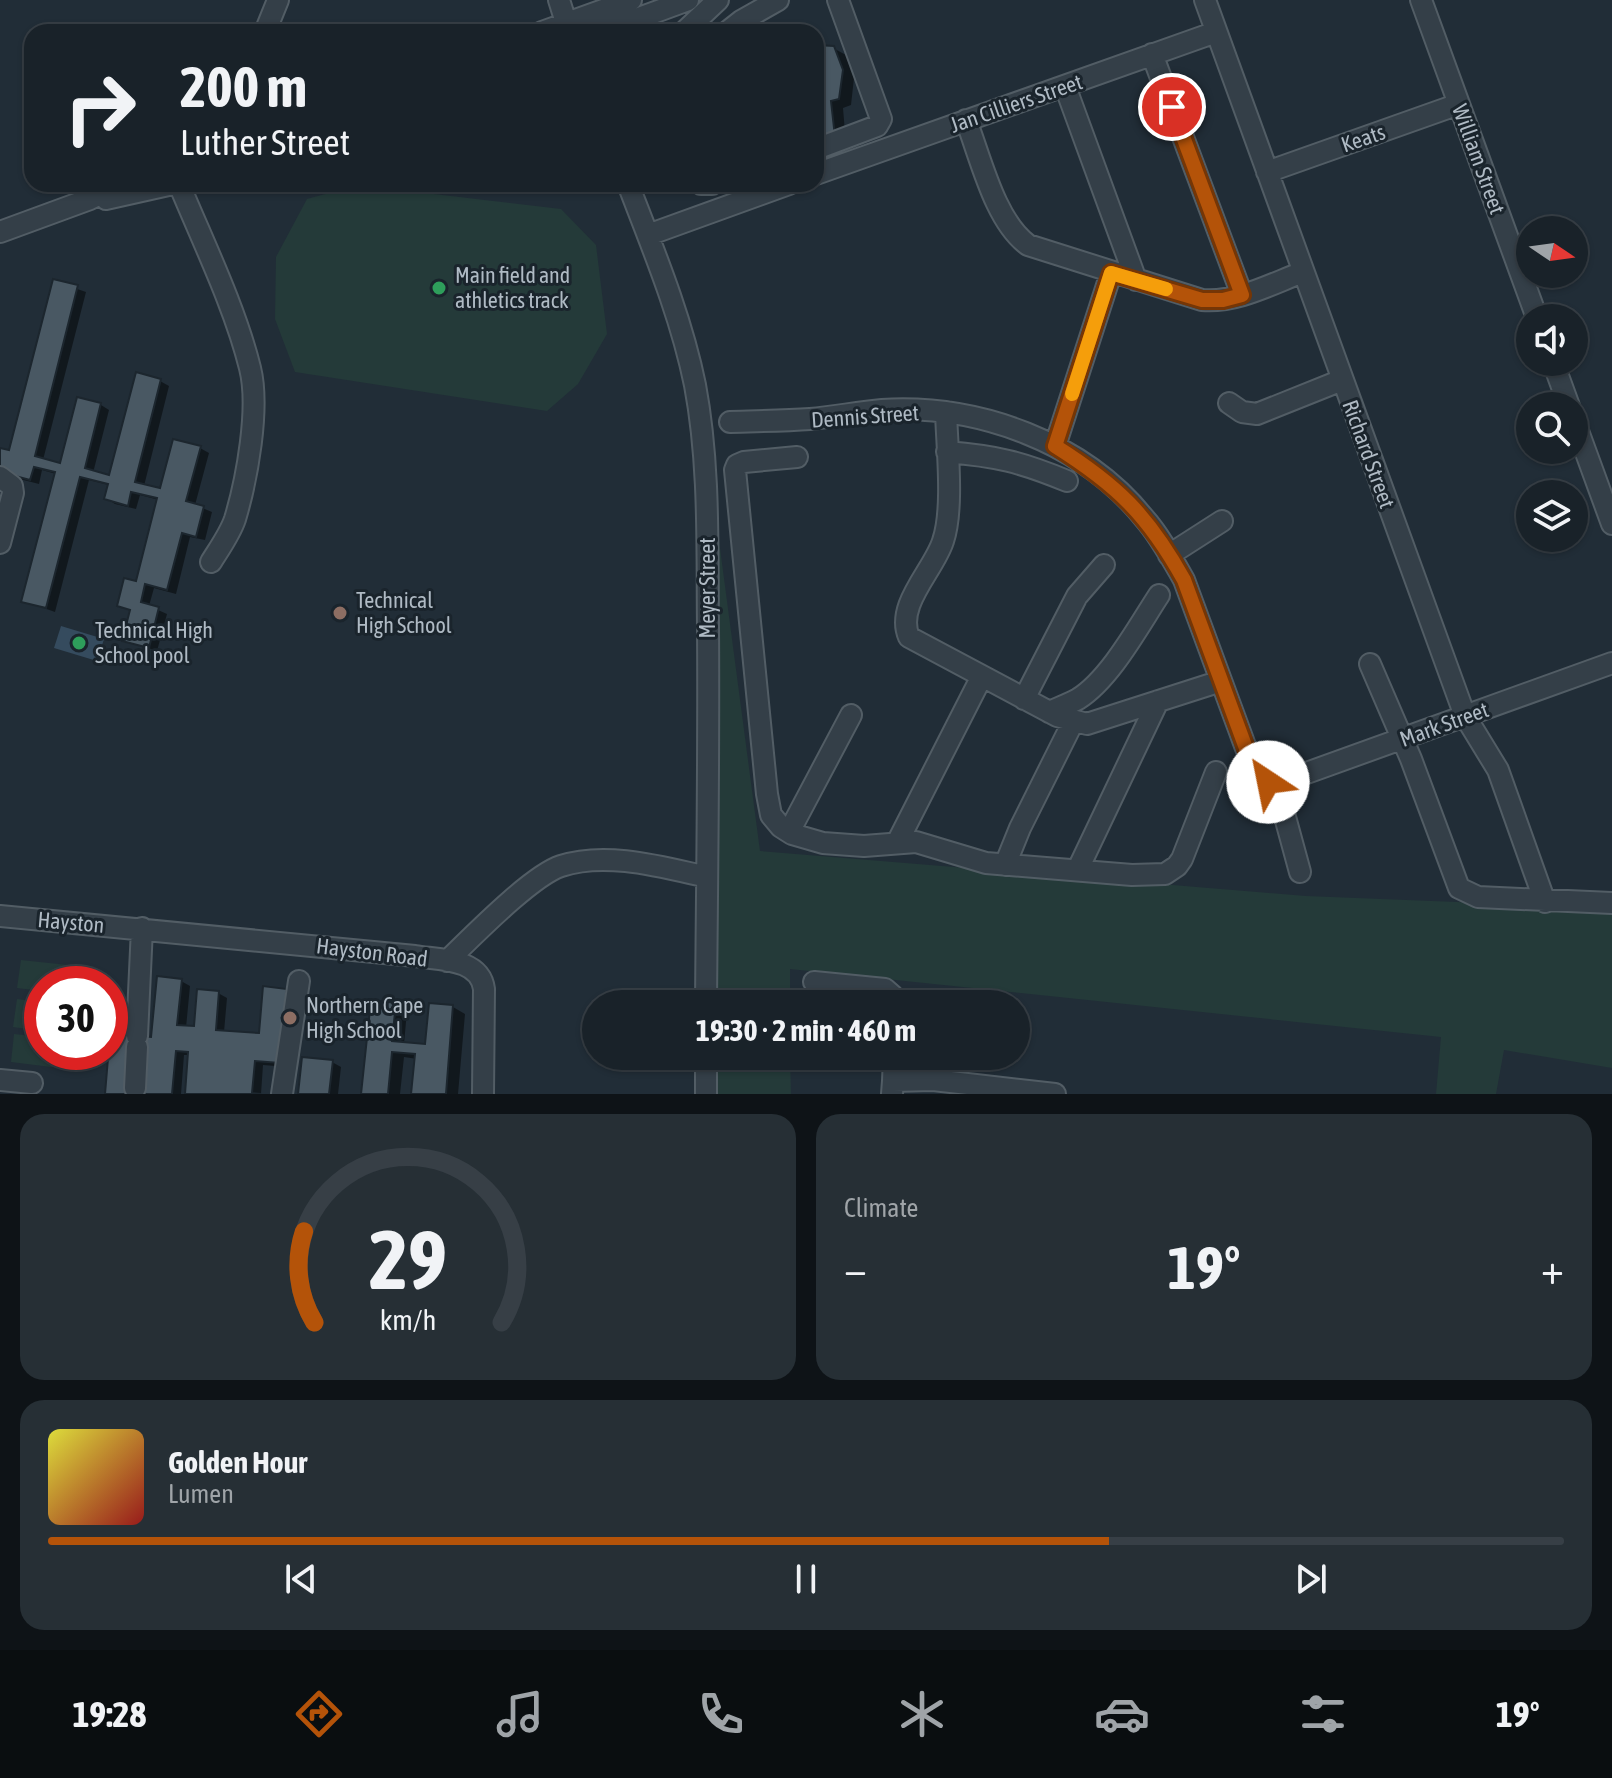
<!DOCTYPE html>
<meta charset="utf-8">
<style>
body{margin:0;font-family:"Asap Condensed",sans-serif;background:#262f35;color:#f1f3f6;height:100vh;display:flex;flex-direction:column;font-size:30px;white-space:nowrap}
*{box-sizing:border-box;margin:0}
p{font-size:26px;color:#9fa4a8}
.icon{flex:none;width:44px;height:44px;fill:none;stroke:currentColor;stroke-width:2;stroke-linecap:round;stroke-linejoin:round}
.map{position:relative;height:1094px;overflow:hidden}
.sheet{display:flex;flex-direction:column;gap:20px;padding:20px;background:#0e1317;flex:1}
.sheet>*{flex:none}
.guide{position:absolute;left:24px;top:24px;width:800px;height:168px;border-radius:24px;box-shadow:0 2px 6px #0004,0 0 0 2px #373f46;background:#192229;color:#f1f3f6;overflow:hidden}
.needle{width:52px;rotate:103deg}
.tools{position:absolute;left:1516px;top:216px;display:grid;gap:16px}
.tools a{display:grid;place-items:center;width:72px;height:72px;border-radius:50%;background:#192229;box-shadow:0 2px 6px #0004,0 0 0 2px #373f46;font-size:40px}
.speed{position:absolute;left:24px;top:966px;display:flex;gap:16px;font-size:40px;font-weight:700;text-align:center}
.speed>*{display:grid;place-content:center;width:104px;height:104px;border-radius:50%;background:#192229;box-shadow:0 2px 6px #0004,0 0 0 2px #373f46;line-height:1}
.speed .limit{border:12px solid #d22;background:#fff;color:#111}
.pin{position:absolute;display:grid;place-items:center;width:68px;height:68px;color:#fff;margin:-34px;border:4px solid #fff;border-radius:50%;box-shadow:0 2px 8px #0007}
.me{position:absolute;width:88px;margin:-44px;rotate:326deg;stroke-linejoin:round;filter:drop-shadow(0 0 6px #0008)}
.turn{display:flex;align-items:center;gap:28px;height:168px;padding:0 24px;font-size:36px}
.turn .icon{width:104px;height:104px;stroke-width:2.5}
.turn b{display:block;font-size:56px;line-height:68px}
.big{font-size:60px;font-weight:700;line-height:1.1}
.sheet .tile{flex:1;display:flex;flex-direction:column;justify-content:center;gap:12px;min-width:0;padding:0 28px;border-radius:24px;background:#262f35}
.sheet .dial{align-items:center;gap:0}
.dial svg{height:208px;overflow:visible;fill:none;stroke:#373f46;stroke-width:7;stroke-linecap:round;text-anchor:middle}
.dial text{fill:#f1f3f6;stroke:none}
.song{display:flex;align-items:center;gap:24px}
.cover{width:96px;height:96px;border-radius:12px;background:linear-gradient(135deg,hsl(60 70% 55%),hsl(0 70% 35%))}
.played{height:8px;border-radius:4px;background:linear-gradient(90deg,#b45309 70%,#373f46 70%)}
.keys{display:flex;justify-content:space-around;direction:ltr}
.heat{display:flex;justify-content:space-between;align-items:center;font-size:44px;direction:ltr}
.sheet .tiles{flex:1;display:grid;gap:20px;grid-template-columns:1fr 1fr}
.tile:last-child{grid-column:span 2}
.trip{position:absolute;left:582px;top:990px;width:448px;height:80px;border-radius:40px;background:#192229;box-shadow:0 2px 6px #0004,0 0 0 2px #373f46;font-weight:700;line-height:80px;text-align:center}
.tabs{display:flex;height:128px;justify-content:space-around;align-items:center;background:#0a0e10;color:#9fa4a8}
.tabs .icon{width:56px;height:56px}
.tabs .current{color:#b45309}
.tabs b{font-size:36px;color:#f1f3f6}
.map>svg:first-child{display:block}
.green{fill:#243a39}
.water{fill:#354b5e}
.shadow{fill:#0007}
.building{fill:#495863;stroke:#1c262e;stroke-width:2}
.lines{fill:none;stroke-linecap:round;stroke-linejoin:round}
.minor-casing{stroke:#525d65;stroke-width:24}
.minor{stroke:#343f48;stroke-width:20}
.route-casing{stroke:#753606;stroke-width:20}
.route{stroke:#b45309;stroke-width:14}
.slow{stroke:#f59e0b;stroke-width:14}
.leisure-dot{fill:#2e9e5b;stroke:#1a242c;stroke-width:3}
.education-dot{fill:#8d6e63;stroke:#1a242c;stroke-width:3}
.labels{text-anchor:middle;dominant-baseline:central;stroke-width:6;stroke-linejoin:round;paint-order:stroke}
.street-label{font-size:22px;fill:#afbac4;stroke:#1a242c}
.poi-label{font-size:22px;fill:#afbac4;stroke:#1a242c;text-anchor:start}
</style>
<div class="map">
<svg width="1612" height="1094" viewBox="0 0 1612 1094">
<rect width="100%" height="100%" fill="#212d37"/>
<!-- green -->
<path class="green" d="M358,185L561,209L596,245L607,334L578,384L547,411L295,372L275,319L276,257L307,199Z
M718,533L760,851L1306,896L1612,908V1068L1504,1050L1496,1094H1436L1441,1037L790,969V1004H715Z
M21,960L77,966L75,984H42V991L17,988Z
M17,999L42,1002V1031L13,1027Z
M14,1034L42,1037V1052H69L67,1069L11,1062Z
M715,1056H790L791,1094H715Z"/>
<!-- water -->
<path class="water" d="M61,626L104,639L97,661L54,648Z"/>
<!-- shadow -->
<path class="shadow" d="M816,47L833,48L846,55L854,78L851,105L843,108L846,144L816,146Z
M54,281L86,292L43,460L61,465L101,405L109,410L93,473L111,477L160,381L169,386L144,486L162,491L200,448L209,453L195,505L212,512L205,540L190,537L176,594L154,588L149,606L167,614L157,651L124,640L131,611L119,605L138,583L159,500L140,495L136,509L115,504L106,498L109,485L89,480L55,612L24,601L56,474L42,470L39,484L0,474V450L10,453Z
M181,981L190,986L186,1028H195L218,993L227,998L224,1032L260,1036L286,990L295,996L288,1067L263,1065L261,1094H187L190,1055H184L181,1094H145L149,1051L107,1094L153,1039Z
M395,1005L407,1011L404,1044L426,1046L431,1005L453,1007L465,1014L458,1094H413L417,1059L404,1057L400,1094H363Z
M332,1062L341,1067L338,1094H300Z"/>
<!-- building -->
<path class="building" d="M816,45L834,46L843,70L839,99L831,101L835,137L816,139Z
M53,279L78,285L35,456L60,463L77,397L101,403L85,468L109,475L136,372L161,379L135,482L160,488L173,439L201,446L186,501L204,506L196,537L182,533L167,590L145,584L141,602L159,607L149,648L122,641L130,610L117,606L124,578L136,581L157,498L131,492L128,506L104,499L108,484L80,477L46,608L21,602L55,472L34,467L30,480L0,472V448L9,450Z
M157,976L182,979L177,1025L194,1026L197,989L219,991L216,1030L259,1033L263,986L287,989L280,1063L255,1061L252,1093L261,1094H185L188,1052L176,1051L172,1094H143L147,1048L133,1047L129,1094H105L110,1034L151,1037Z
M371,1000L396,1003L392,1041L425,1044L429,1003L453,1005L446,1094H411L415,1054L392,1052L388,1094H361Z
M302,1057L333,1060L329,1094H298Z"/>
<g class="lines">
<defs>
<path id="minor" d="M559,0L569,32
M1205,0L1465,716L1498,770L1545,902
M1421,0L1537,318
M265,32L278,0
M542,32L631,0
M601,32L688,0
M684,32L718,0
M727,32L741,21L778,0
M1152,54L1242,295
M1065,86L1136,280
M966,120C981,159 995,221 1028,245L1202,300C1237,303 1271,284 1303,272
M816,149L877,126L881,119L838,0
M1267,172L1459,104
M816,174L1216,32
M179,184C203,242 235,307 250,368C260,408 247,479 235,519C230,534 219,549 211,562
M628,184C653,249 681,316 695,385C710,465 707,547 708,628C709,753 707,879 706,1004
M701,184H712
M106,199L173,184
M0,232L90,199L122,184
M648,235L789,184
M1553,362L1569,406
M1229,403L1242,412L1257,414L1342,380
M946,412C947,447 954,509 943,541C934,570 895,605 909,637L1057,716L1087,724L1221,681
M1574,420L1612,524
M730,422C757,421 783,421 810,419C834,417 858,412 882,410C978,404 1083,442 1144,518C1160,536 1172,559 1184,580L1254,770L1260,777L1276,784
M1055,446L1111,273
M947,452C996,456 1021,462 1067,481
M797,457L744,462L737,465L735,470L767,794L771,815L781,827L792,834L823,843L864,846L916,842L986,863L1132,875L1165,874L1177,866L1182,859L1216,772
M0,477L12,486L13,493L0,543
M1169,555L1222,521
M1370,664L1411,759L1459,888L1478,897L1612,903
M1024,699L1077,596L1104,565
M1049,712C1058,708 1069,704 1078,699C1110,679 1138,627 1159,595
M1276,784L1612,663
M1276,784L1300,872
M789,832L851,715
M897,843L982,676
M1005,865L1020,828L1073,722
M1078,869L1158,701
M0,916L415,956C439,960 480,958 484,989L483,1094
M447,961C472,937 531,876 561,866C606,851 662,867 707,877
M814,982L885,989L893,996L894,1004
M137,1036L142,928
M0,1080L32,1083
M893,1081L894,1056
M135,1088L137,1047
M282,1094L299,981
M706,1094V1056
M892,1094L893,1081L933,1080L1055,1094"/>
</defs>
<!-- minor casing -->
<use href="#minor" class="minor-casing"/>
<!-- minor -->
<use href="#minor" class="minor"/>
</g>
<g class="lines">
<defs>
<path id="route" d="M1172,107L1242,295L1223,300H1202L1111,273L1055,446C1117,485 1148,515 1184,580L1254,770L1268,782"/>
</defs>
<!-- route casing -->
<use href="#route" class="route-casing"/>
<!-- route -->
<use href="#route" class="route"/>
<!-- slow -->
<path class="slow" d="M1072,394L1111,273L1166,289"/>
</g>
<!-- markers -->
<g class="leisure-dot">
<circle cx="439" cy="288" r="8"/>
<circle cx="79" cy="643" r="8"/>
</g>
<g class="education-dot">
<circle cx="340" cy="613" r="8"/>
<circle cx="290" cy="1018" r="8"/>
</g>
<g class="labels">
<!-- street labels -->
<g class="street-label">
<text transform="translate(1016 103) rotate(-19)">Jan Cilliers Street</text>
<text transform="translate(1363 138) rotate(-19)">Keats</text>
<text transform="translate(1479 159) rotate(70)">William Street</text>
<text transform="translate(865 416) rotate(-4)">Dennis Street</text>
<text transform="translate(1369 454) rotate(70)">Richard Street</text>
<text transform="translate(707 588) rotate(-90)">Meyer Street</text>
<text transform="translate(1444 724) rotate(-20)">Mark Street</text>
<text transform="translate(71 922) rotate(5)">Hayston</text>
<text transform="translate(372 952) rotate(7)">Hayston Road</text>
</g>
<!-- poi labels -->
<g class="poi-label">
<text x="455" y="275">Main field and<tspan x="455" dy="25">athletics track</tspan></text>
<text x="356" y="600">Technical<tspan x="356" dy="25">High School</tspan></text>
<text x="95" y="630">Technical High<tspan x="95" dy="25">School pool</tspan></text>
<text x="306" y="1005">Northern Cape<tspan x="306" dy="25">High School</tspan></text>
</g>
</g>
</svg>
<div class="tools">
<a><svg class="needle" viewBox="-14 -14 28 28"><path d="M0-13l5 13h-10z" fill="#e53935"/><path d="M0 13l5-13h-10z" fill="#9fa4a8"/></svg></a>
<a><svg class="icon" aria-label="sound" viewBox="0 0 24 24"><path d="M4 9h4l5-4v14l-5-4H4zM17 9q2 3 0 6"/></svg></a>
<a><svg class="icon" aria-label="search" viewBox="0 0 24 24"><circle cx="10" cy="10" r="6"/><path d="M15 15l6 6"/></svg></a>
<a><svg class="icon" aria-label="layers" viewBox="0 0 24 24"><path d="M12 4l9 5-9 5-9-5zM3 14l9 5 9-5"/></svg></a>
</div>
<div class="speed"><div class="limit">30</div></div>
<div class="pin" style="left:1172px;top:107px;background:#d93025"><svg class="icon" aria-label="arrive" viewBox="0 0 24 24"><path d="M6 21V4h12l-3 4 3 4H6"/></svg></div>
<svg class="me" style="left:1268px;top:782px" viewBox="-20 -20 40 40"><circle r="19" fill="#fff"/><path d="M0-13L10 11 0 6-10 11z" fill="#b45309"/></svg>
<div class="trip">19:30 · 2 min · 460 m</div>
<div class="guide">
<div class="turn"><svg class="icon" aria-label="right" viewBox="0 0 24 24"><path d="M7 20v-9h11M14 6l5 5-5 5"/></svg><div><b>200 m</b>Luther Street</div></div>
</div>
</div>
<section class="sheet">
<div class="tiles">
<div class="tile dial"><svg viewBox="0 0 100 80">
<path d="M14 69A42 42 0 1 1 86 69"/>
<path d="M14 69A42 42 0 0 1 10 34" stroke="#b45309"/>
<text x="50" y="56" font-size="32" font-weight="700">29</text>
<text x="50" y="72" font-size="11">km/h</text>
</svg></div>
<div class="tile"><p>Climate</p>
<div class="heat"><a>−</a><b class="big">19°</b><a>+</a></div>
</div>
<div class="tile">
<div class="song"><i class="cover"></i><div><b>Golden Hour</b><p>Lumen</p></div></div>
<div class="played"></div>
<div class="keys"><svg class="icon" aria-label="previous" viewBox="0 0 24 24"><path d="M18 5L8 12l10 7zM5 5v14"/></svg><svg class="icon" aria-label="pause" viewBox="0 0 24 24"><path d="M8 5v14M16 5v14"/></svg><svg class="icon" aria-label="next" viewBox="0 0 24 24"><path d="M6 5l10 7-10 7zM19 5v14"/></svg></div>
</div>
</div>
</section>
<nav class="tabs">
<b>19:28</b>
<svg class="icon current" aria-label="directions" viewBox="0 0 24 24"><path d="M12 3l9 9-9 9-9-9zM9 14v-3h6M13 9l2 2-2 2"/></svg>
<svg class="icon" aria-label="music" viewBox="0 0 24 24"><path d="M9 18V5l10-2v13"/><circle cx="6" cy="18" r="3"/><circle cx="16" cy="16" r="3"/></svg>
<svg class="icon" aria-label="phone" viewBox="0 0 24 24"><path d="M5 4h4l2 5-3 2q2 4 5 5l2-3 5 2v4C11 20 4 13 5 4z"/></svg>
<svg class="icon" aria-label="climate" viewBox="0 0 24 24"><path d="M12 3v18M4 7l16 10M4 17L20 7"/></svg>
<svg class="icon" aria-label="car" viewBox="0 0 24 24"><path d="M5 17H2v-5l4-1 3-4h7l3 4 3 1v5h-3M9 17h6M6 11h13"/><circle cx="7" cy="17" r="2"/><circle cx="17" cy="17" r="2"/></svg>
<svg class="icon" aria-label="filters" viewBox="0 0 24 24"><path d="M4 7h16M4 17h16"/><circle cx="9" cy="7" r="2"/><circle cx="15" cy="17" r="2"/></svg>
<b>19°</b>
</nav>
